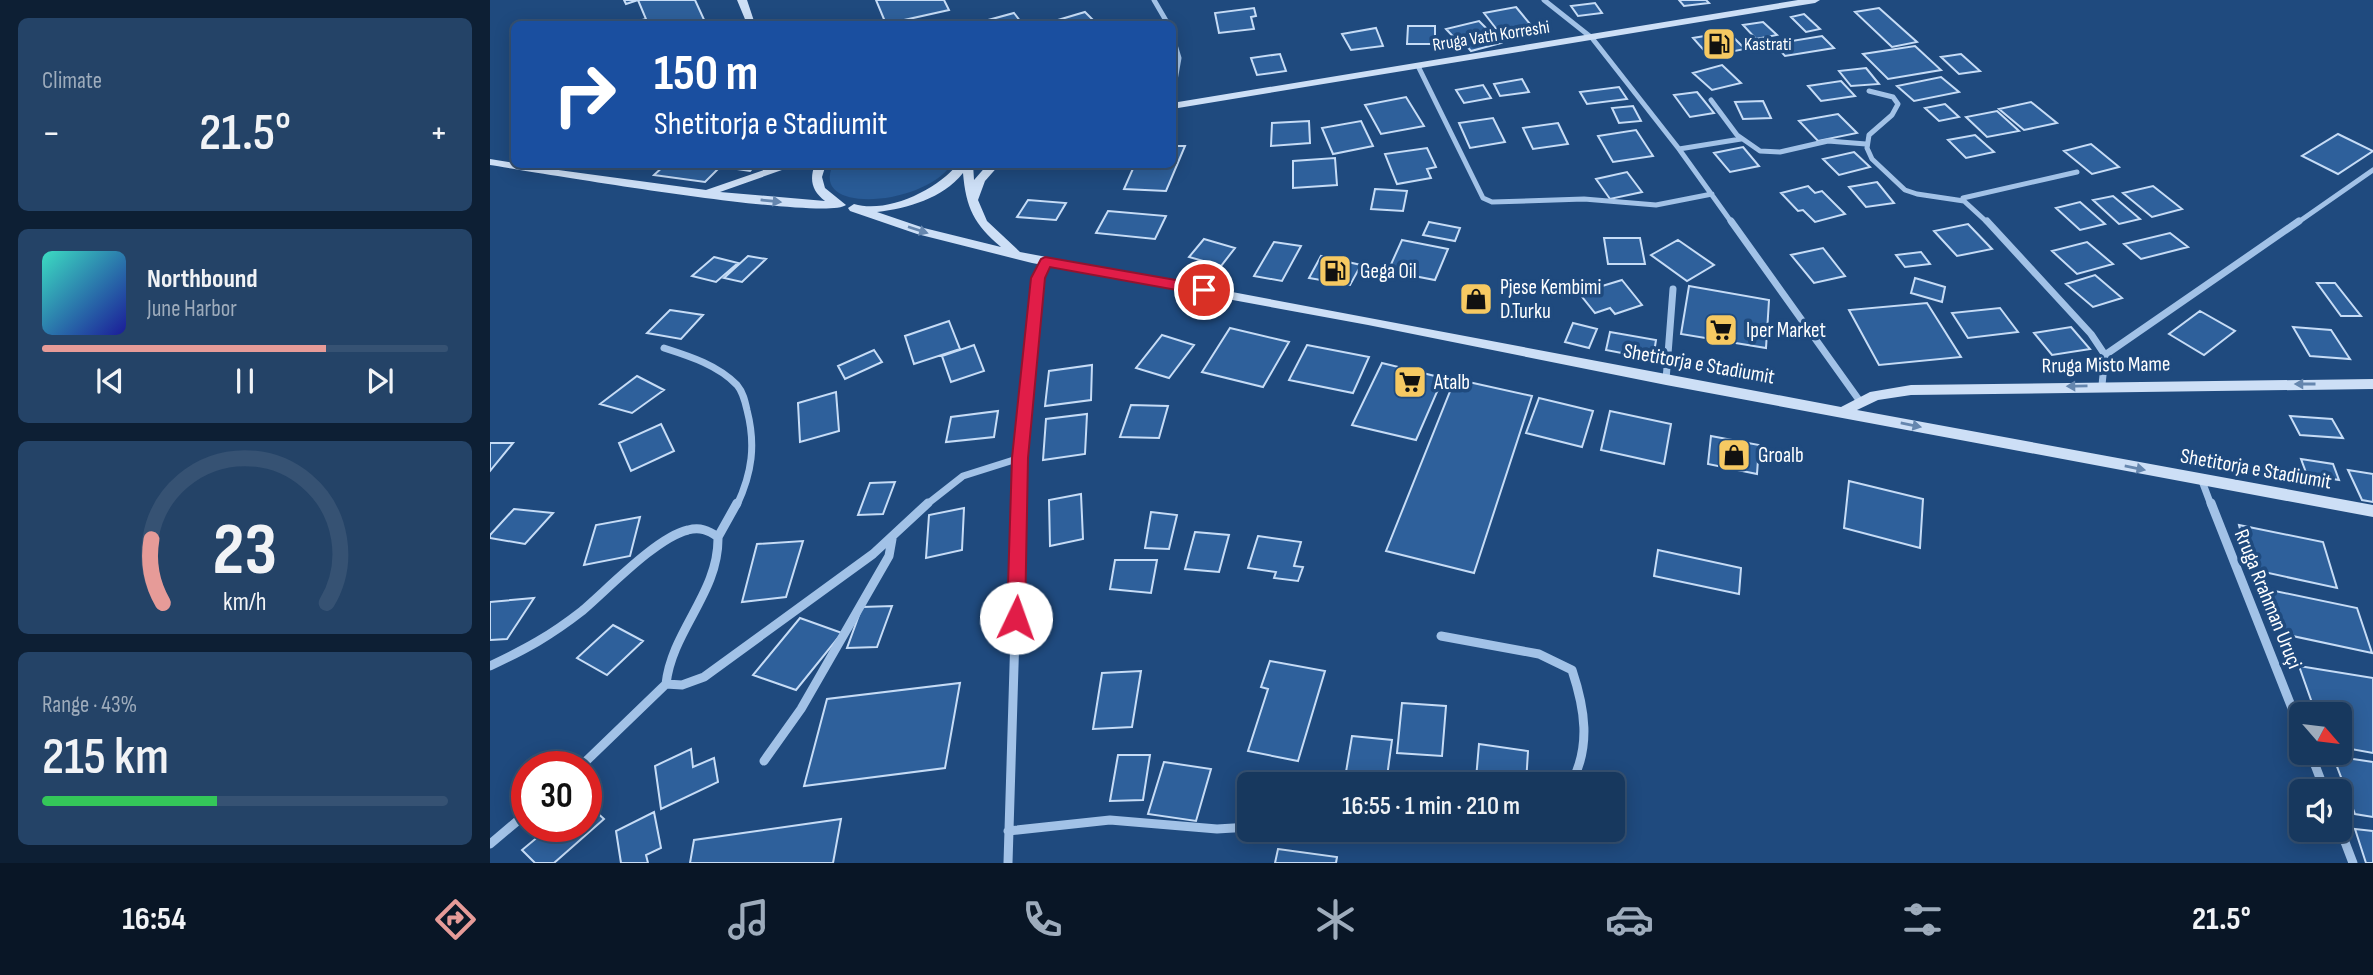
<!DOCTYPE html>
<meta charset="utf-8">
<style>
body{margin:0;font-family:"Sofia Sans Condensed",sans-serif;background:#244367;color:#f1f3f6;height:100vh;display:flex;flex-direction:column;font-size:26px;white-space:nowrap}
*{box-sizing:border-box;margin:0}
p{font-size:23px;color:#9eacbc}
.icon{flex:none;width:38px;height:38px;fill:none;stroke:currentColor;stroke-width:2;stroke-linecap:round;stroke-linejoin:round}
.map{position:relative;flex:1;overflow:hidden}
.details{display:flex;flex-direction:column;gap:18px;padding:18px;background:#0d1f34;width:490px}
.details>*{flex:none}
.top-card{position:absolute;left:21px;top:21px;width:665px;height:147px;border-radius:10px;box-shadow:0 4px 18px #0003,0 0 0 2px #365273;background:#1a4fa0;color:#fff;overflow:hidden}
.needle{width:46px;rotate:118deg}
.tools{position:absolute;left:1799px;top:702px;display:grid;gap:14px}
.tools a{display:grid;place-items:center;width:63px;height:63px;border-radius:10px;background:#17385e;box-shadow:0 4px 18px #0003,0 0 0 2px #365273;font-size:35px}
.speed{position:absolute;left:21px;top:751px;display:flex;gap:14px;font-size:35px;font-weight:700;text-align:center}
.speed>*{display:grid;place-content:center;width:91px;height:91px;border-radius:50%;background:#17385e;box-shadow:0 4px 18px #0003,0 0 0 2px #365273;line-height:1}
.speed .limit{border:10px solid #d22;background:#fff;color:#111}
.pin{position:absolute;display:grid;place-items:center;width:60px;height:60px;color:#fff;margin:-30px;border:4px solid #fff;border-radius:50%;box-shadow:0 2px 7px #0007}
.me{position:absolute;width:77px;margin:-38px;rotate:3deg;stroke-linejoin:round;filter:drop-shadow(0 0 5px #0008)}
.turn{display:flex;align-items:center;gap:24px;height:147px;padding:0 28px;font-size:32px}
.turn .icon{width:91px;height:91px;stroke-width:2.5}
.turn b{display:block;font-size:49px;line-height:60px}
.big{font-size:52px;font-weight:600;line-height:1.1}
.details .widget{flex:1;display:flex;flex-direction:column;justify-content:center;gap:10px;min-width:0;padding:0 24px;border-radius:10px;background:#244367}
.details .dial{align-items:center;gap:0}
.dial svg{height:182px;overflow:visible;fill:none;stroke:#365273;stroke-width:7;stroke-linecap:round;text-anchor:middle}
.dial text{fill:#f1f3f6;stroke:none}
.song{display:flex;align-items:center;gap:21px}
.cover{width:84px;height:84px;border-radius:10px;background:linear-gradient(135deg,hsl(170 70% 55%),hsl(240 70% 35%))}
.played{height:7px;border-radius:4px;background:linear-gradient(90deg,#e69b98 70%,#365273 70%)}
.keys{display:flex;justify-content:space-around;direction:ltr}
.heat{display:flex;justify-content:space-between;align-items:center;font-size:38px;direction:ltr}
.charge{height:10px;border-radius:5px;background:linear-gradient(90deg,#34c759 43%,#365273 0)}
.trip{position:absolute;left:747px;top:772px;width:388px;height:70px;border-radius:10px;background:#17385e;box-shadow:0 4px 18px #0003,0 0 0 2px #365273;font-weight:600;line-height:70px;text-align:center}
.dock{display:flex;height:112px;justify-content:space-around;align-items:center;background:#091626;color:#9eacbc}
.dock .icon{width:49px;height:49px}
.dock .selected{color:#e69b98}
.dock b{font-size:32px;color:#f1f3f6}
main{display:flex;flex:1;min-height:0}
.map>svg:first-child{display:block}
.green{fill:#295b96}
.building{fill:#2e609b;stroke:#c6dcf6;stroke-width:2}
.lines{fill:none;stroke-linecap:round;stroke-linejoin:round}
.minor-far2{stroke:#a2c2e7;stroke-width:5}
.minor-far1{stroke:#a2c2e7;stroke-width:7}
.minor{stroke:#a2c2e7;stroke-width:9}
.secondary{fill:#cddff6;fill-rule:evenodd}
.oneway{fill:#6586ae}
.route{fill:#e11d48;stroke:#92132f;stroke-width:2}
.labels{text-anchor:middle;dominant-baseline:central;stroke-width:7;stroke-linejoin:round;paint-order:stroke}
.far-street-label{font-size:18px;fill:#fff;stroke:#1f4a7e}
.far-poi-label{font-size:18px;fill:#fff;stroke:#1f4a7e;text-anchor:start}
.poi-label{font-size:21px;fill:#fff;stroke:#1f4a7e;text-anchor:start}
.street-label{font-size:21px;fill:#fff;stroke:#1f4a7e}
</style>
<main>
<section class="details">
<div class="widget"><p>Climate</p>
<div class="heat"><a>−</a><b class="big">21.5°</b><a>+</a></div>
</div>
<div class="widget">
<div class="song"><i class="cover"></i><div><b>Northbound</b><p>June Harbor</p></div></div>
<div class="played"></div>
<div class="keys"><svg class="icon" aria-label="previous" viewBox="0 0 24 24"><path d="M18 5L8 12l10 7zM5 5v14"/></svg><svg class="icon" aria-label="pause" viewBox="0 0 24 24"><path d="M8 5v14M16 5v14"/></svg><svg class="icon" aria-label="next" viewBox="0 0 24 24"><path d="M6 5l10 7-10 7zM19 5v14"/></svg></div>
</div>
<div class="widget dial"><svg viewBox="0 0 100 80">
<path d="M14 69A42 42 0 1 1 86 69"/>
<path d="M14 69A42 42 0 0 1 9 41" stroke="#e69b98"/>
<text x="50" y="56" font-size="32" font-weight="700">23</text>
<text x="50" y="72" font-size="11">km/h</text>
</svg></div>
<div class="widget"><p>Range · 43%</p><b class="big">215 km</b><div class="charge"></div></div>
</section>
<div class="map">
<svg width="1883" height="863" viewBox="0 0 1883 863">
<rect width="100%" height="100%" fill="#1f4a7e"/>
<!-- green -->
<path class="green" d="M343,165V164L461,165C433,206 319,215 343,165Z"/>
<!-- building -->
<path class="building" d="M134,0H205L216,24H137L156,19L148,0L136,4Z
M386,0H454L459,10L396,24Z
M1189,0H1216L1219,3L1194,6Z
M1105,3L1112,13L1088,16L1081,6Z
M1026,7L1040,24L1028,27L1031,32L1011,35L994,13Z
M764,8L766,16L761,17L764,29L729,33L725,13Z
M1389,8L1427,42L1402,47L1365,12Z
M595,12L607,24H573L568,20Z
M524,13L531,22L492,24L491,22Z
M1314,14L1330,29L1316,32L1301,17Z
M989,21L1011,43L981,51L975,44L971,45L956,29Z
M1273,22L1287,35L1266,39L1253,25Z
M918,26H945V44H917Z
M886,28L893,46L861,50L852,34Z
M1238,32L1255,49L1219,56L1203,38Z
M1332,36L1344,48L1295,56L1284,44Z
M1425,46L1451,70L1398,79L1373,54Z
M790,54L796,71L767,75L761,58Z
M1471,54L1490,71L1469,74L1451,57Z
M1232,65L1251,83L1222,90L1203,73Z
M1376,68L1389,84L1361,86L1349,71Z
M1451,77L1469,92L1424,101L1407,86Z
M1032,79L1039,92L1010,96L1004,84Z
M1351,81L1365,96L1331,101L1318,86Z
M993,85L1001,98L974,103L966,90Z
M1129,87L1137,99L1097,104L1090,92Z
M1207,92L1224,113L1200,117L1184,95Z
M916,97L934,126L891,134L875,105Z
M1273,101L1281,118L1253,119L1245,102Z
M1541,102L1567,123L1534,130L1509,109Z
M1455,104L1469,117L1449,121L1435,108Z
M1143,106L1151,121L1129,123L1122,108Z
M1507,111L1529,131L1497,137L1476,117Z
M1348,114L1367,133L1328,141L1309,121Z
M1003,118L1015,142L980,148L969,123Z
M819,121L820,143L781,146L782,123Z
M871,121L883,146L843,154L832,128Z
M1068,123L1078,144L1043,149L1033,128Z
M1146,130L1163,156L1123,162L1108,136Z
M1848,134L1883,151L1848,174L1812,156Z
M1485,135L1504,152L1476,158L1458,140Z
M1601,144L1629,167L1602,174L1574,151Z
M682,146H695L676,191L634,189L645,164H682Z
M1253,147L1269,166L1240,172L1224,153Z
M937,148L946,167L937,169L941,178L907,184L895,154Z
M1364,152L1380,167L1349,175L1333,159Z
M845,158L847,185L803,188V161Z
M176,164H233L215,182L164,175Z
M237,164H266L260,171L234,167Z
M1137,172L1152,192L1120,199L1106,179Z
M1387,182L1404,203L1376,207L1359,187Z
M1318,186L1325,193L1332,191L1355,214L1325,222L1313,210L1308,211L1291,193Z
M1663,186L1692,209L1662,217L1633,193Z
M885,189L917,191L913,211L881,209Z
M1623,196L1650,219L1629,224L1603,200Z
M538,200L576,203L566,220L527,217Z
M1590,202L1615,224L1590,230L1566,208Z
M618,211L676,216L665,239L606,233Z
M939,222L970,228L965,241L933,235Z
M1478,224L1502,249L1467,256L1444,231Z
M1680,233L1698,247L1651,259L1634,244Z
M1114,238H1150L1155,264H1118Z
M714,239L745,248L731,266L699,257Z
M912,240L958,249L945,280L898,271Z
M1188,240L1224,265L1197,281L1161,255Z
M784,242L811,246L792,281L764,276Z
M1597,242L1623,264L1587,274L1562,251Z
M1333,248L1355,276L1324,283L1301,255Z
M1431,252L1440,264L1415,267L1406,255Z
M258,256L276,259L252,282L234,278Z
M831,256L871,265L860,285L819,278Z
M224,257L248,263L226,282L202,276Z
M1605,275L1632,298L1603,307L1576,284Z
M1425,278L1455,287L1452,302L1421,293Z
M1132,280L1152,305L1125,314L1120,308L1105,313L1089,293Z
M1827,283H1845L1871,316H1851Z
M1199,286L1279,300L1276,348L1191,334Z
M1437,303L1471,357L1389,365L1359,310Z
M1510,308L1528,332L1478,338L1462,313Z
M180,310L213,315L191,339L157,333Z
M1710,311L1745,331L1714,355L1679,334Z
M459,321L470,349L424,364L415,336Z
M1083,323L1107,329L1099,348L1075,342Z
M1581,327L1600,349L1562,355L1544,333Z
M1803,327L1841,330L1860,359L1820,356Z
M740,328L799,342L773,387L712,372Z
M1120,332L1166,340L1163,359L1116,350Z
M672,335L704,345L679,378L646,368Z
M484,345L494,371L461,382L452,356Z
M817,345L879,357L863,393L799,380Z
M384,350L392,362L355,379L348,366Z
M892,363L953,378L926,440L862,425Z
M602,365L601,400L555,406L559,371Z
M147,376L174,390L142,413L110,404Z
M965,379L1042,396L984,573L896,551Z
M346,392L349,431L310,442L308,403Z
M1049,398L1103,411L1092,447L1036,433Z
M641,405L678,406L669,438L630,437Z
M508,411L504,437L456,442L461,417Z
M1120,411L1181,424L1174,464L1111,450Z
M597,414L595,454L553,460L556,419Z
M1800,416L1842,419L1853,438L1810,435Z
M171,424L184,451L141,471L129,443Z
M1221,436L1269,445L1267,474L1218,464Z
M0,443H23L0,471Z
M1811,459L1843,464L1849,480L1817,475Z
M1858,470L1883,474V502L1872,500Z
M1359,481L1433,499L1430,548L1354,528Z
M405,482L393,514L368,515L380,483Z
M591,494L593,539L560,546L559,500Z
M474,508L472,550L436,558L439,515Z
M24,509L63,513L35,544L0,538V535Z
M661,512L687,515L679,549L655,548Z
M150,517L140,556L94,565L106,525Z
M1749,525L1833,542L1847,588L1760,569Z
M705,532L739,535L729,572L695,569Z
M768,536L811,542L804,566L813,567L808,581L784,578L786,572L758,568Z
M313,541L296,597L252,602L267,544Z
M1168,550L1251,568L1249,594L1164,576Z
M625,560H667L661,593L620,589Z
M1780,590L1867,608L1882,653L1793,634Z
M44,598L17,639L0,640V602Z
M402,606L387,647L357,648L372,607Z
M310,618L352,633L306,690L263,675Z
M123,625L153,641L117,675L87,658Z
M780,661L835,671L808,761L758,751L778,689L771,687Z
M1809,666L1883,678V753L1850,747V714H1826Z
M651,671L642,727L603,729L612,673Z
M470,683L455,768L314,786L337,699Z
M912,703L956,706L952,756L907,753Z
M862,736L902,740L896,784H854Z
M989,744L1038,751L1036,784H994V779H986Z
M201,749L203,767L224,758L228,782L171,809L165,766Z
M628,755H660L653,800L620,801Z
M1843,756L1883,762V817L1865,814Z
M674,762L721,769L706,821L658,814Z
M103,809L114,819L64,863H45L32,850L61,826H96V815Z
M164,812L171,848L156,855L158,863H131L126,831Z
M351,819L343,863H200L204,840Z
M1865,829L1883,831V863H1876Z
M788,849L847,857L846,863H785Z"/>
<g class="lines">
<!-- minor-far2 -->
<path class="minor-far2" d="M664,0L678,24
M1054,0L1102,38L1189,149L1242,223
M682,35L689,58L682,97
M928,66L993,198L1002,202L1094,199L1166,205L1222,194
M1379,91L1403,97L1408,104L1402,115L1379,135L1377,148L1382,159L1415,190L1427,194L1474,201L1498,223
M1221,100L1247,135L1270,151L1290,152L1338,141L1376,144
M1189,149L1251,139
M1473,198L1587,172
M1807,223L1883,170"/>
<!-- minor-far1 -->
<path class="minor-far1" d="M1241,221L1369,400
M1497,221L1601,334L1615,355L1612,385
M174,348C199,356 228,365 247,385C253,392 255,401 257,410C266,445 262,473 247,505
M1615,355L1809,221
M1176,380L1183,289
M1712,481L1721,505
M436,505L473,476L530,458
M529,505L530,458L548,278L555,262"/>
<!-- minor -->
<path class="minor" d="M1721,503L1811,731
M228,537L247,503
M951,636L1049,654L1082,670C1095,709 1101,746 1081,784
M0,666C36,649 60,636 92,611C118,589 167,537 198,530C210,527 218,530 228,537C229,593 182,630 176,684L192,685L214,677L383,554L438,503
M1820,752L1835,791
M274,761L311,709L399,556L402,539
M91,766L176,684
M1850,829L1863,863
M518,831L620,820L727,829L760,827
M0,844L37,813
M518,863L529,503"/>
<!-- secondary -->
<path class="secondary" d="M247,0H257L265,24H257Z
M1308,0H1330L1325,3L682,109V103Z
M0,159L24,163V164L216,190L291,164H309L230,192L335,201C322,191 319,180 325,164H336L332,177L335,188L356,205C335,222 45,172 0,165Z
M468,164H483L484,180L498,164H510L495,181L488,200L497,221L530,252L1351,407L1380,392L1421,385L1883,379V389L1421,395L1388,400L1367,410L1883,505V517L1176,385L878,325L542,263L427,234L360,211L358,208L364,204C397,214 447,190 468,164ZM473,173C476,208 484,224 511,247L434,228L387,212C418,208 452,199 473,173Z"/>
</g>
<!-- one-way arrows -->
<defs><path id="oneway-solid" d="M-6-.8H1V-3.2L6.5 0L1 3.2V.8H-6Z" transform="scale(1.75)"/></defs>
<g class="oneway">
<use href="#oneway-solid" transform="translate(281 201) rotate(6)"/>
<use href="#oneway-solid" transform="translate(428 230) rotate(18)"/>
<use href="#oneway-solid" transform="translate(1815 384) rotate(180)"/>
<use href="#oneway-solid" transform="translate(1587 386) rotate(179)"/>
<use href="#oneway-solid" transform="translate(1421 425) rotate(11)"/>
<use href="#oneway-solid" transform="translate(1645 468) rotate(11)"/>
</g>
<!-- route -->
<path class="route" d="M555,257L714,285L721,290L714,295L560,267L555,278L538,458L535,618L532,623L526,626L519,623L517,618L522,458L541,278L551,259Z"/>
<!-- icons -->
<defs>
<symbol id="fuel-square" viewBox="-11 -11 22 22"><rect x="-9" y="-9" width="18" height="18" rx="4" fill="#f6c962" stroke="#1f4a7e"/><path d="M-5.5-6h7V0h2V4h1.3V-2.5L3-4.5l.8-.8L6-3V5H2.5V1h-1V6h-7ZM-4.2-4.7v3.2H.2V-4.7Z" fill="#111"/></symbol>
<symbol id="shop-square" viewBox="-11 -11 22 22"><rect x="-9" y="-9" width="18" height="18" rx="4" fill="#f6c962" stroke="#1f4a7e"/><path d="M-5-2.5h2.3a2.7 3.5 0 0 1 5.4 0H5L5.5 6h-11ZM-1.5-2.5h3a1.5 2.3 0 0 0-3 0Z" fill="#111"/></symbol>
<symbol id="supermarket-square" viewBox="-11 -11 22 22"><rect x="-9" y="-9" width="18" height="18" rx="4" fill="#f6c962" stroke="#1f4a7e"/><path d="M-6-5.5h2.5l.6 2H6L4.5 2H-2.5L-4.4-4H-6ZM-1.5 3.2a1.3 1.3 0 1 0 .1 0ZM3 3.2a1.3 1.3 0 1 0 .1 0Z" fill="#111"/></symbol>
</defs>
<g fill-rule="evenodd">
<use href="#fuel-square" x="1210" y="25" width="38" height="38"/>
<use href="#fuel-square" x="826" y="252" width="38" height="38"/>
<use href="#shop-square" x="967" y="280" width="38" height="38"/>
<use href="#supermarket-square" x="1212" y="311" width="38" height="38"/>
<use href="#supermarket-square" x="901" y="363" width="38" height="38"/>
<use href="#shop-square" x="1225" y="436" width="38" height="38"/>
</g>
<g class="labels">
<!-- far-street labels -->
<g class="far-street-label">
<text transform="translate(1001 36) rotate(-9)">Rruga Vath Korreshi</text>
</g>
<!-- far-poi labels -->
<g class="far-poi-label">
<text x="1254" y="44">Kastrati</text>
</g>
<!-- poi labels -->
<g class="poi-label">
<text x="870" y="271">Gega Oil</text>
<text x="1010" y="287">Pjese Kembimi<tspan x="1010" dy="24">D.Turku</tspan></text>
<text x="1256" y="330">Iper Market</text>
<text x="944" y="382">Atalb</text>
<text x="1268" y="455">Groalb</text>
</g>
<!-- street labels -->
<g class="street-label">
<text transform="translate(1209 364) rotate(10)">Shetitorja e Stadiumit</text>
<text transform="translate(1616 365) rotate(-1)">Rruga Misto Mame</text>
<text transform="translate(1766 469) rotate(10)">Shetitorja e Stadiumit</text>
<text transform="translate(1778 599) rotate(68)">Rruga Rrahman Uruçi</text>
</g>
</g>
</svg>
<div class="tools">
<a><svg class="needle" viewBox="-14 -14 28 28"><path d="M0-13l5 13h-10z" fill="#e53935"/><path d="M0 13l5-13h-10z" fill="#9eacbc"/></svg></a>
<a><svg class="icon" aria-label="sound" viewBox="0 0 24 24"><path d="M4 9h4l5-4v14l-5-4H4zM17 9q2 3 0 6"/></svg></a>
</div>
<div class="speed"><div class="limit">30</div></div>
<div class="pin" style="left:714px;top:290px;background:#d93025"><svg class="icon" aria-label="arrive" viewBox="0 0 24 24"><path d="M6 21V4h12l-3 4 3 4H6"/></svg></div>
<svg class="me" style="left:526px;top:618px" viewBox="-20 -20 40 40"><circle r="19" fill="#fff"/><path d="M0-13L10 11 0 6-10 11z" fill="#e11d48"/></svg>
<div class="trip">16:55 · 1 min · 210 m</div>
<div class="top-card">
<div class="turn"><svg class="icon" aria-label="right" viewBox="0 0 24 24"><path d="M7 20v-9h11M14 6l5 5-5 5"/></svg><div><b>150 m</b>Shetitorja e Stadiumit</div></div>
</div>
</div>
</main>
<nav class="dock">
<b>16:54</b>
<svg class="icon selected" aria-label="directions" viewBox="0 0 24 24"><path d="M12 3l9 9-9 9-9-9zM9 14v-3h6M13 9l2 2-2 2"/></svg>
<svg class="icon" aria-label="music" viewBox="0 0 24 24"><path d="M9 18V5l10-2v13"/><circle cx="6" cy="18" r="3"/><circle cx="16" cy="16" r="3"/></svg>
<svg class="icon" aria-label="phone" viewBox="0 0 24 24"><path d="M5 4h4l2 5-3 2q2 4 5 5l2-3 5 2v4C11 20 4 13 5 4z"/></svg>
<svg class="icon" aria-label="climate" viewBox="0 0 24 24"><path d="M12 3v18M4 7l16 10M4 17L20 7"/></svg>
<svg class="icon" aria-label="car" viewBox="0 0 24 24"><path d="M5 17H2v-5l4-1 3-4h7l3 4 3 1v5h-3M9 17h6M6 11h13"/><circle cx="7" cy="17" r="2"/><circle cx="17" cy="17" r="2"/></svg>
<svg class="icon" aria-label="filters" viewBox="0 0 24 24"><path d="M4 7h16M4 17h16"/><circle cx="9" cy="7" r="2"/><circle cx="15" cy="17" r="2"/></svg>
<b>21.5°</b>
</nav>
